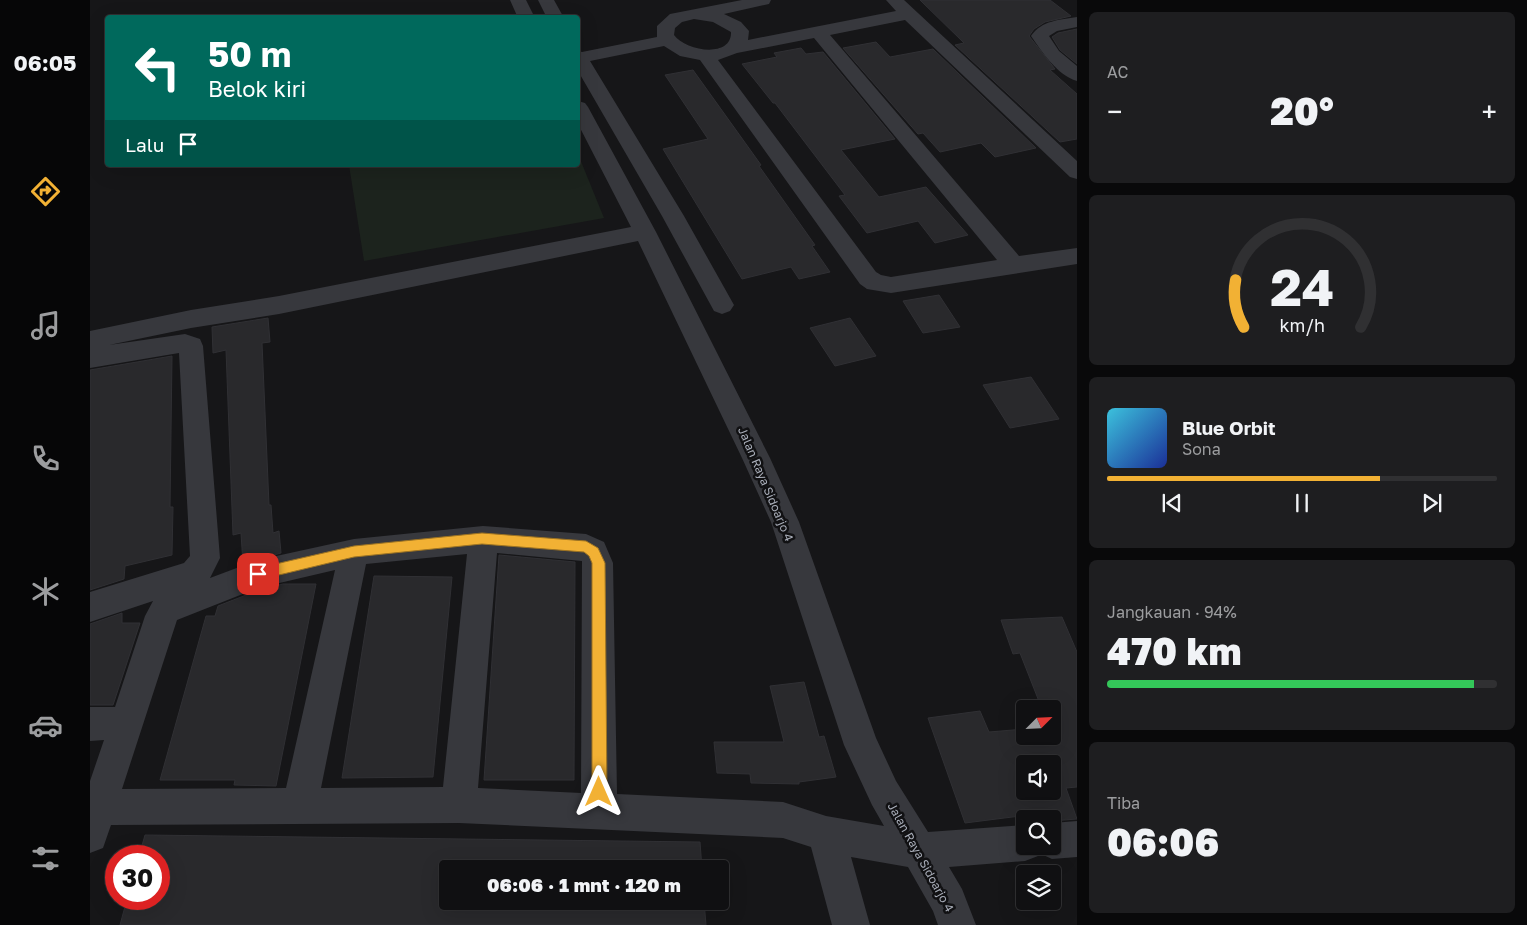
<!DOCTYPE html>
<html lang="id">
<meta charset="utf-8">
<style>
body{margin:0;font-family:"Golos Text",sans-serif;background:#1e1e20;color:#f1f3f6;height:100vh;display:flex;flex-direction:column;font-size:19px;white-space:nowrap}
*{box-sizing:border-box;margin:0}
p{font-size:16px;color:#9c9d9f}
.icon{flex:none;width:28px;height:28px;fill:none;stroke:currentColor;stroke-width:2;stroke-linecap:round;stroke-linejoin:round}
.map{position:relative;flex:1;overflow:hidden}
.sheet{display:flex;flex-direction:column;gap:12px;padding:12px;background:#09090a;width:450px}
.sheet>*{flex:none}
.guide{position:absolute;left:15px;top:15px;width:475px;height:152px;border-radius:5px;box-shadow:0 5px 20px #0002,0 0 0 1px #303032;background:#00695c;color:#fff;overflow:hidden}
.needle{width:32px;rotate:66deg}
.buttons{position:absolute;left:926px;top:700px;display:grid;gap:10px}
.buttons a{display:grid;place-items:center;width:45px;height:45px;border-radius:5px;background:#101012;box-shadow:0 5px 20px #0002,0 0 0 1px #303032;font-size:25px}
.speed{position:absolute;left:15px;top:845px;display:flex;gap:10px;font-size:25px;font-weight:700;text-align:center}
.speed>*{display:grid;place-content:center;width:65px;height:65px;border-radius:50%;background:#101012;box-shadow:0 5px 20px #0002,0 0 0 1px #303032;line-height:1}
.speed .limit{border:8px solid #d22;background:#fff;color:#111}
.pin{position:absolute;display:grid;place-items:center;width:42px;height:42px;color:#fff;margin:-21px;border-radius:10px;box-shadow:0 2px 8px #0006}
.me{position:absolute;width:55px;margin:-28px;rotate:0deg;stroke-linejoin:round;filter:drop-shadow(0 0 4px #0008)}
.turn{display:flex;align-items:center;gap:18px;height:105px;padding:0 20px;font-size:22px}
.turn .icon{width:65px;height:65px;stroke-width:2.5}
.turn b{display:block;font-size:35px;line-height:42px}
.then{display:flex;align-items:center;height:48px;padding:0 20px;background:#0003;gap:10px;font-size:19px}
.big{font-size:38px;font-weight:800;line-height:1.1}
.sheet .card{flex:1;display:flex;flex-direction:column;justify-content:center;gap:8px;min-width:0;padding:0 18px;border-radius:8px;background:#1e1e20}
.sheet .dial{align-items:center;gap:0}
.dial svg{height:130px;overflow:visible;fill:none;stroke:#303032;stroke-width:7;stroke-linecap:round;text-anchor:middle}
.dial text{fill:#f1f3f6;stroke:none}
.song{display:flex;align-items:center;gap:15px}
.cover{width:60px;height:60px;border-radius:8px;background:linear-gradient(135deg,hsl(190 70% 55%),hsl(230 70% 35%))}
.played{height:5px;border-radius:2px;background:linear-gradient(90deg,#f2b134 70%,#303032 70%)}
.keys{display:flex;justify-content:space-around;direction:ltr}
.heat{display:flex;justify-content:space-between;align-items:center;font-size:28px;direction:ltr}
.charge{height:8px;border-radius:4px;background:linear-gradient(90deg,#34c759 94%,#303032 0)}
.trip{position:absolute;left:349px;top:860px;width:290px;height:50px;border-radius:5px;background:#101012;box-shadow:0 5px 20px #0002,0 0 0 1px #303032;font-weight:800;line-height:50px;text-align:center}
main{display:flex;flex:1;min-height:0}
.tab-bar{display:flex;flex-direction:column;width:90px;justify-content:space-around;align-items:center;background:#060607;color:#9c9d9f}
.tab-bar .icon{width:35px;height:35px}
.tab-bar .selected{color:#f2b134}
.tab-bar b{font-size:22px;color:#f1f3f6}
.map>svg:first-child{display:block}
.green{fill:#1c231d}
.building{fill:#29292c;stroke:#303034;fill-rule:evenodd}
.lines{fill:none;stroke-linecap:round;stroke-linejoin:round}
.minor{fill:#37383d;fill-rule:evenodd}
.route{fill:#f2b134;stroke:#9d7322}
.labels{text-anchor:middle;dominant-baseline:central;stroke-width:5;stroke-linejoin:round;paint-order:stroke}
.street-label{font-size:12px;fill:#a8adb8;stroke:#111113}
</style>
<main>
<nav class="tab-bar">
<b>06:05</b>
<svg class="icon selected" aria-label="directions" viewBox="0 0 24 24"><path d="M12 3l9 9-9 9-9-9zM9 14v-3h6M13 9l2 2-2 2"/></svg>
<svg class="icon" aria-label="music" viewBox="0 0 24 24"><path d="M9 18V5l10-2v13"/><circle cx="6" cy="18" r="3"/><circle cx="16" cy="16" r="3"/></svg>
<svg class="icon" aria-label="phone" viewBox="0 0 24 24"><path d="M5 4h4l2 5-3 2q2 4 5 5l2-3 5 2v4C11 20 4 13 5 4z"/></svg>
<svg class="icon" aria-label="climate" viewBox="0 0 24 24"><path d="M12 3v18M4 7l16 10M4 17L20 7"/></svg>
<svg class="icon" aria-label="car" viewBox="0 0 24 24"><path d="M5 17H2v-5l4-1 3-4h7l3 4 3 1v5h-3M9 17h6M6 11h13"/><circle cx="7" cy="17" r="2"/><circle cx="17" cy="17" r="2"/></svg>
<svg class="icon" aria-label="filters" viewBox="0 0 24 24"><path d="M4 7h16M4 17h16"/><circle cx="9" cy="7" r="2"/><circle cx="15" cy="17" r="2"/></svg>
</nav>
<div class="map">
<svg width="987" height="925" viewBox="0 0 987 925">
<rect width="100%" height="100%" fill="#161618"/>
<!-- green -->
<path class="green" d="M488,154L514,218L274,261L259,165H488Z"/>
<!-- building -->
<path class="building" d="M830,0H960L981,16L955,22L944,29L939,36L965,69L960,70L987,94V139L970,142L865,45L874,43Z
M987,29V64L970,50L962,37L968,33Z
M786,42L800,57L843,49L946,148L905,157L891,143L850,152L833,133L828,134L753,48Z
M711,48L716,54L733,52L805,139L751,150L789,197L836,187L878,235L845,243L828,221L777,233L749,196L755,195L685,103H683L652,64L687,57L684,53Z
M603,70L656,144L671,165L669,166L725,245L722,246L740,272L709,279L701,267L652,279L573,149L618,139L575,75Z
M849,295L870,327L833,333L813,301Z
M178,318L180,342L172,343L179,505H181L183,533L189,531L191,553L153,564L151,533L143,535L136,350L123,353L122,327Z
M760,318L786,356L745,366L720,328Z
M82,356L80,507H83L82,555L35,566L34,579L0,590V370Z
M941,377L969,419L920,428L893,385Z
M409,555L485,562L484,780H394Z
M284,576L362,577L343,777L252,778Z
M193,584H226L186,786L144,785L145,780H70L116,616H125L128,606L169,590Z
M32,613V623H50L23,705H0V624Z
M972,617L987,652V787L976,788L987,819L962,821V819H956L954,813L875,823L838,718L890,711L899,732L935,729V736H962V709H952L930,653L923,654L911,620ZM935,764H962V791H935Z
M714,682L729,737L734,736L746,777L709,782V784L661,783L660,774L627,773L624,742H694L680,686Z
M55,835L610,842L612,869H358V901H614L616,925H30L37,899H69V856H49Z"/>
<g class="lines">
<!-- minor -->
<path class="minor" d="M420,0H436L445,18H428Z
M448,0H464L474,18H457Z
M652,0H681L679,4L634,14L651,22L659,31L658,40L806,11L796,0H814L987,161V179L980,177L815,20L740,35L929,256L987,248V264L801,293L777,289L770,284L610,60L590,56L574,46L500,61L594,216L644,305L640,311L632,314L624,311L572,216L488,71V51L492,52L567,37V26L580,14ZM604,19L623,22L641,32C642,59 595,51 584,35L585,28L592,22ZM724,38L907,260L801,277L791,275L786,272L628,60L647,53Z
M987,17V27L967,31L959,36L969,51L987,66V81C967,75 952,52 941,36C952,20 970,20 987,17Z
M488,101L495,103L498,107L566,232L680,458L709,522L786,738L806,781L838,832L935,825V846H962V823L987,821V857L962,859L949,853L948,856L935,861L859,867L872,889L886,925H848L843,911L818,867L761,857L780,925H742L721,847L693,838L369,823L21,825L13,848L0,853V781L14,740L0,741V707H25L55,616L63,601L0,622V592L94,563L100,556L89,353L0,368V331L101,310L189,296L541,227L488,124ZM548,241L652,458L681,522L754,745L782,805L794,826L736,816L693,802L527,794L523,563L514,542L496,534L393,526L264,539L168,560L120,578L130,558L113,346L110,339L95,334L19,345L101,328L189,314ZM407,553L492,561L491,793L388,788ZM377,554L353,787L231,788L276,564ZM245,570L196,788L32,789L87,620L168,588Z"/>
</g>
<!-- route -->
<path class="route" d="M392,533L496,541L508,548L515,563L517,792L514,797L509,799L504,797L502,792V563L499,556L494,552L392,544L264,557L168,580L163,578L161,574L163,570L168,568L264,546Z"/>
<g class="labels">
<!-- street labels -->
<g class="street-label">
<text transform="translate(676 484) rotate(67)">Jalan Raya Sidoarjo 4</text>
<text transform="translate(831 857) rotate(61)">Jalan Raya Sidoarjo 4</text>
</g>
</g>
</svg>
<div class="buttons">
<a><svg class="needle" viewBox="-14 -14 28 28"><path d="M0-13l5 13h-10z" fill="#e53935"/><path d="M0 13l5-13h-10z" fill="#9c9d9f"/></svg></a>
<a><svg class="icon" aria-label="sound" viewBox="0 0 24 24"><path d="M4 9h4l5-4v14l-5-4H4zM17 9q2 3 0 6"/></svg></a>
<a><svg class="icon" aria-label="search" viewBox="0 0 24 24"><circle cx="10" cy="10" r="6"/><path d="M15 15l6 6"/></svg></a>
<a><svg class="icon" aria-label="layers" viewBox="0 0 24 24"><path d="M12 4l9 5-9 5-9-5zM3 14l9 5 9-5"/></svg></a>
</div>
<div class="speed"><div class="limit">30</div></div>
<div class="pin" style="left:168px;top:574px;background:#d93025"><svg class="icon" aria-label="arrive" viewBox="0 0 24 24"><path d="M6 21V4h12l-3 4 3 4H6"/></svg></div>
<svg class="me" style="left:509px;top:792px" viewBox="-20 -20 40 40"><path d="M0-17L14 15 0 8-14 15z" fill="#f2b134" stroke="#fff" stroke-width="4"/></svg>
<div class="trip">06:06 · 1 mnt · 120 m</div>
<div class="guide">
<div class="turn"><svg class="icon" aria-label="left" viewBox="0 0 24 24"><path d="M17 20v-9H6M10 6l-5 5 5 5"/></svg><div><b>50 m</b>Belok kiri</div></div>
<div class="then">Lalu<svg class="icon" aria-label="arrive" viewBox="0 0 24 24"><path d="M6 21V4h12l-3 4 3 4H6"/></svg></div>
</div>
</div>
<section class="sheet">
<div class="card"><p>AC</p>
<div class="heat"><a>−</a><b class="big">20°</b><a>+</a></div>
</div>
<div class="card dial"><svg viewBox="0 0 100 80">
<path d="M14 69A42 42 0 1 1 86 69"/>
<path d="M14 69A42 42 0 0 1 9 40" stroke="#f2b134"/>
<text x="50" y="56" font-size="32" font-weight="700">24</text>
<text x="50" y="72" font-size="11">km/h</text>
</svg></div>
<div class="card">
<div class="song"><i class="cover"></i><div><b>Blue Orbit</b><p>Sona</p></div></div>
<div class="played"></div>
<div class="keys"><svg class="icon" aria-label="previous" viewBox="0 0 24 24"><path d="M18 5L8 12l10 7zM5 5v14"/></svg><svg class="icon" aria-label="pause" viewBox="0 0 24 24"><path d="M8 5v14M16 5v14"/></svg><svg class="icon" aria-label="next" viewBox="0 0 24 24"><path d="M6 5l10 7-10 7zM19 5v14"/></svg></div>
</div>
<div class="card"><p>Jangkauan · 94%</p><b class="big">470 km</b><div class="charge"></div></div>
<div class="card"><p>Tiba</p><b class="big">06:06</b></div>
</section>
</main>
